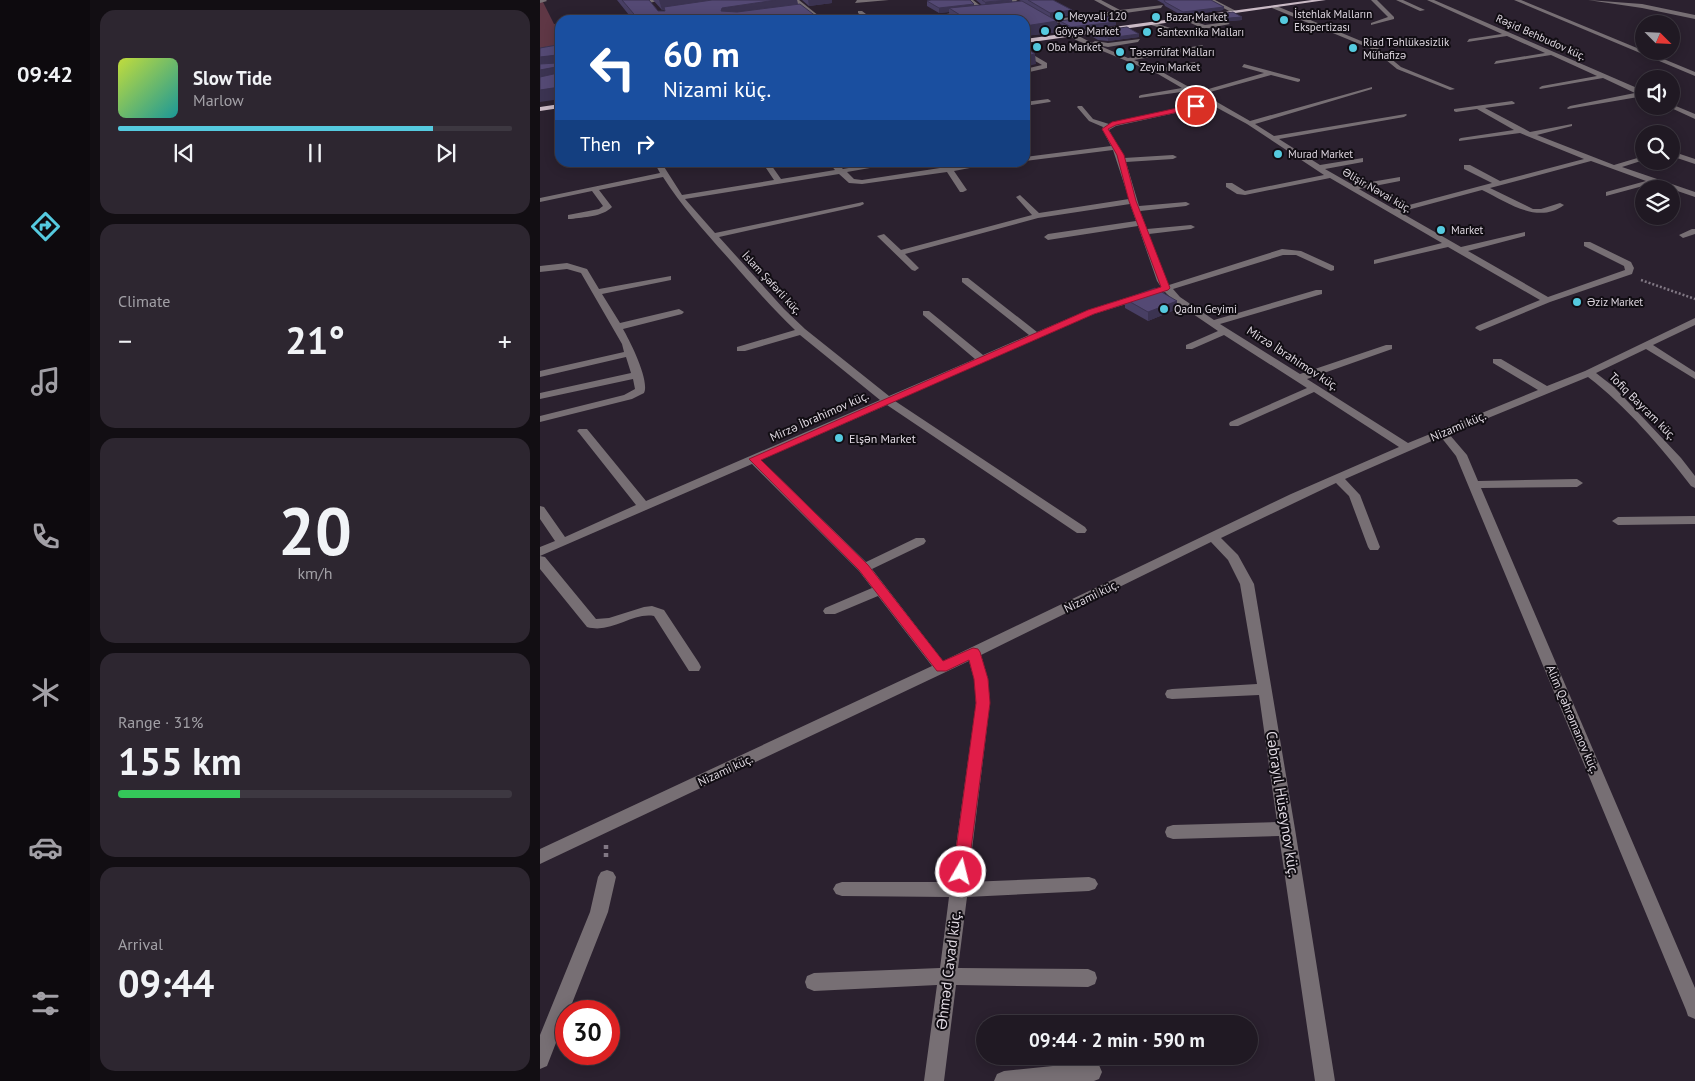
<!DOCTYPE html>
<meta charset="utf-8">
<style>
body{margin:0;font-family:"PT Sans",sans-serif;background:#2d2630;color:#f1f3f6;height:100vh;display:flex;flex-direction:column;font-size:19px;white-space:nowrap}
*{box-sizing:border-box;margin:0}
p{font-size:16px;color:#a2a0a6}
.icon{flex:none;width:28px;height:28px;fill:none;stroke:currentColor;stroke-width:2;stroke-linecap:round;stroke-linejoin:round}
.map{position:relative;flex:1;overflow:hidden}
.details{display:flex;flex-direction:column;gap:10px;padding:10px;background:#120e13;width:450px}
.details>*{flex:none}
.hud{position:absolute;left:15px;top:15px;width:475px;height:152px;border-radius:15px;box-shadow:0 2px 12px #0003,0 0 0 1px #3d3841;background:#1a4fa0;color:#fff;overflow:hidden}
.needle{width:32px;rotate:114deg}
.fabs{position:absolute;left:1095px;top:15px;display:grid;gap:10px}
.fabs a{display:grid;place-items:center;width:45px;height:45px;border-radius:50%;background:#201923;box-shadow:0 2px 12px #0003,0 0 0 1px #3d3841;font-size:25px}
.speed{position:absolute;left:15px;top:1000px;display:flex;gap:10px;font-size:25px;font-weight:700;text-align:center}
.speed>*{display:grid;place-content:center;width:65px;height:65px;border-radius:50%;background:#201923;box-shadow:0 2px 12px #0003,0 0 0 1px #3d3841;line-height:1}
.speed .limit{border:8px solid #d22;background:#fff;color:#111}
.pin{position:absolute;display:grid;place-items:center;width:42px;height:42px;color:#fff;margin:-21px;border:2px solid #fff;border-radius:50%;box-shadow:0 1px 5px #0007}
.me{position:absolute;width:55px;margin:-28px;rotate:8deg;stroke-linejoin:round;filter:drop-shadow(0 0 4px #0008)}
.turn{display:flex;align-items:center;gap:18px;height:105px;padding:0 25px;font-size:22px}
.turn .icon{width:65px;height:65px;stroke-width:2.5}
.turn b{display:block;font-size:35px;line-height:42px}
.then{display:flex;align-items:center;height:48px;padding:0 25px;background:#0003;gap:10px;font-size:19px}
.big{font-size:38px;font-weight:700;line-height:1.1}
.details .card{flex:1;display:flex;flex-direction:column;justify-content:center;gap:8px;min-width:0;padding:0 18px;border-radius:15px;background:#2d2630}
.details .dial{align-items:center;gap:0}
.dial b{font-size:65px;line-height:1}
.song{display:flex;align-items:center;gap:15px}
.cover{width:60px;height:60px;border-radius:8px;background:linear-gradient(135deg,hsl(70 70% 55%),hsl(180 70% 35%))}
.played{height:5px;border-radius:2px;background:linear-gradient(90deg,#55cadf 80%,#3d3841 80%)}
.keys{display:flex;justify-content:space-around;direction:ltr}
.heat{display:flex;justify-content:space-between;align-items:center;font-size:28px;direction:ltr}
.charge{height:8px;border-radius:4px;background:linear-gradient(90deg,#34c759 31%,#3d3841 0)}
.trip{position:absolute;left:436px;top:1015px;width:282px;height:50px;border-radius:25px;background:#201923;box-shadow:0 2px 12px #0003,0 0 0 1px #3d3841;font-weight:700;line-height:50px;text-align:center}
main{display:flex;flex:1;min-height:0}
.tabs{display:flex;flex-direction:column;width:90px;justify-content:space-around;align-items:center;background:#0d0a0e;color:#a2a0a6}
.tabs .icon{width:35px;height:35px}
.tabs .on{color:#55cadf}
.tabs b{font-size:22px;color:#f1f3f6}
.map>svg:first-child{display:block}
.green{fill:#5f3745}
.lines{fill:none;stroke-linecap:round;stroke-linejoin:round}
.path-far1{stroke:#817884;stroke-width:2.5;stroke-dasharray:2 2;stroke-linecap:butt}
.path{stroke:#817884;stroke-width:4.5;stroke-dasharray:4 4;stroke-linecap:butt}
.minor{fill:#776f74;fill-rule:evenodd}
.major{fill:#cabac5;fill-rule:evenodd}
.wall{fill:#483f64}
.shaded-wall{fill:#3b3351}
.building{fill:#544974;stroke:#3b3351}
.route{fill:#e11d48;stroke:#92132f}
.poi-dot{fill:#55cadf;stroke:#110d13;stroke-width:2}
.labels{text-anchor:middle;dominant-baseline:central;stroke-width:4;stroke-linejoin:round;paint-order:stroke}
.far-poi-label{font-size:11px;fill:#dfd8e1;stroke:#110d13;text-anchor:start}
.far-street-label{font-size:11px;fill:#dfd8e1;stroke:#110d13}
.street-label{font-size:12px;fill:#dfd8e1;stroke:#110d13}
.poi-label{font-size:12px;fill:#dfd8e1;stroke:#110d13;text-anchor:start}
.near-street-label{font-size:15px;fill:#dfd8e1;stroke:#110d13}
</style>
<main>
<nav class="tabs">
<b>09:42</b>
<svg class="icon on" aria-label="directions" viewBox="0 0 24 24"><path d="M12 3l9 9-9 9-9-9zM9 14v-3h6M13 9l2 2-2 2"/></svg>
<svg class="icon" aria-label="music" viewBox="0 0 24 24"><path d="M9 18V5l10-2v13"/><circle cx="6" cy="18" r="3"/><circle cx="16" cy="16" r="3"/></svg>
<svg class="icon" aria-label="phone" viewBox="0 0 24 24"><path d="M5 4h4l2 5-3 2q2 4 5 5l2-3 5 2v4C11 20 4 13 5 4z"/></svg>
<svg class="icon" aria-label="climate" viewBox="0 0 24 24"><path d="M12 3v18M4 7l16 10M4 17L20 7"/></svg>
<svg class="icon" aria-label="car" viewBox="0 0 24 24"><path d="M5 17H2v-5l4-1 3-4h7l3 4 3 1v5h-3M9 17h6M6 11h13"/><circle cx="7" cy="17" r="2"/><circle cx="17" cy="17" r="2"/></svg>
<svg class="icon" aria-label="filters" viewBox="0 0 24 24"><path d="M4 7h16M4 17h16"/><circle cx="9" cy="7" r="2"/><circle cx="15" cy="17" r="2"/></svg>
</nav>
<section class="details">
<div class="card">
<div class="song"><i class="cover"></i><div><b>Slow Tide</b><p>Marlow</p></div></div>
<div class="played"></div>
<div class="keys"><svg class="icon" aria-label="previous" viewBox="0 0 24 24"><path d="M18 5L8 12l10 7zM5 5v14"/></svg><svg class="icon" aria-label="pause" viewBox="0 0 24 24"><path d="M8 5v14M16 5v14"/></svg><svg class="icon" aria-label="next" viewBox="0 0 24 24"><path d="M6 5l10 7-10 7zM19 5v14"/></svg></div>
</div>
<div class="card"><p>Climate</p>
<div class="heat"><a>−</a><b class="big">21°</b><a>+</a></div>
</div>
<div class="card dial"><b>20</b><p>km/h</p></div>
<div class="card"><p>Range · 31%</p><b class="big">155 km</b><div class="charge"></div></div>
<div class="card"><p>Arrival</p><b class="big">09:44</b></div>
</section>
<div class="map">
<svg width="1155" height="1081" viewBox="0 0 1155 1081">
<rect width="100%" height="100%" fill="#2b212f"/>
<!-- green -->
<path class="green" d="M0,0H2L14,24H20V50L0,53Z"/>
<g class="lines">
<!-- path-far1 -->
<path class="path-far1" d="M1101,280L1155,299"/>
<!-- path -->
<path class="path" d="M66,845V859"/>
<!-- minor -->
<path class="minor" d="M0,0H6L7,1L0,3Z
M107,0H122L109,3Z
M253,0H259L284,20H278Z
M317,0H349L315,3Z
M427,0H433L447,11L442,12Z
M469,0H476L510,20L574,11L554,0H561L580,10L623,5L621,8L514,23L552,43L555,41L568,43L600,39L598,42L568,47L558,45L588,58L663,45L661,48L594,60L616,69L655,62V64L622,72L658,92L724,73L702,67L704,64L760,79V81L758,82L731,75L663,94L710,121L832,87V89L715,124L734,136L866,114L867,115L864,117L739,139L780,165L823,158V162L785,169L813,185L860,177V181L819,189L854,209L952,183L924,169V165H930L960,181L1044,159L980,133L919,141V139L921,138L974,130L937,109L916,112L914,111V109L972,101L975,103L974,104L945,108L990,132L1032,124V126L997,135L1074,165L1104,156V160L1082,167L1155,192V197L1114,183L1066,196V192L1106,181L1051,161L950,188L993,209H1001L1020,203L1024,205C998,225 967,202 942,190L860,212L921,247L985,232V236L928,251L1008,297L1085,270L1084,266L1044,246V242H1050L1091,262L1094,268L1092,274L1010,302L940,331L935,328L937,326L1000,300L908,247L834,264V260L902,243L790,178L705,195L697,194L686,187V183H692L705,191L784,175L707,124L672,105L576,126L569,130L584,158L633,155L637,157L633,159L586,162L599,206L646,202L650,204L646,206L600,211L607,229L651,225L655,227L651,229L609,234L625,280L629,285L742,249L761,251L794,266V270L791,271L756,255H743L633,289L640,297L674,320L776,290H782V294L680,324L760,374L846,345H852V349L767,379L868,443L998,390L953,363V359H961L1007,386L1045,371L1155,318V325L1113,345L1155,372V379L1106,349L1056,373L1074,387L1141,458L1155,476V488L1151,486C1122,448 1086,406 1048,377L909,434L927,455L938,481L1037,479L1043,483L1037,487L941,488L1155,988V1019L1148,1016L1146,1010L916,456L901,437L805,479L820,495L840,547L838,550H830L828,547L809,496L796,483L681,538L698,555L714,584L755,829L795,1081H775L739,836L633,839L627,837L625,832L627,827L633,825L737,822L719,695L632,699L627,698L625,694L627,690L632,689L717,684L700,584L688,560L671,542L441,655L448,679L450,703L428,882L549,877L555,879L558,884L555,889L549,891L427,897L418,968L548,969L555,972L557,978L555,984L548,987L416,985L404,1081H384L397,985L274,991L267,988L265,982L267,976L274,973L400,968L409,897L302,896L296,894L293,889L296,884L302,882H411L436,703L434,679L429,661L0,864V849L392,666L338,596L295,614H285L283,611L285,608L332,588L319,571L212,464L0,556L5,557L56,619L69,618L104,607L112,606L124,610L159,663L161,667L159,671H149L114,616C92,612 72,634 47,627L0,569V547L15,541L0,519V506L4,507L25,537L96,505L39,433L37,431L39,429H47L106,501L340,400L260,335L205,351H197V347L255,330C232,308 211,284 190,260C166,233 142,207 123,177L59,190L72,207C62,217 44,217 31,219H28V215L59,209L63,206L52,191L0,202V198L120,173L114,162H121L142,195L234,180L222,162H229L241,179L295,170L288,162H296L303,169L343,162H364L307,172L314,179L322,180L439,162H461L414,171L427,190L423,192H420L407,172L322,184L309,183L299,174L145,199L175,233L323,202L324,204L320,206L179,237L244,309L265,329L349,396L435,359L383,315V311H389L443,355L489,335L422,282V278H428L497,332L548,310L621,287L617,281L598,226L508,240L504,237L508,234L596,221L590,204L498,218L365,254L379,268L375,271L372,270L337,236L344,234L361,250L492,215L476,197L480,195L499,213L589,199L573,150L485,161V157L571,146L562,129L563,127L549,121L537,107L538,106H542L553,119L569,124L667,102L648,91L599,98V96L601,95L642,88L618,74L536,40ZM625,292L634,301L678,331L646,345V349H652L684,335L767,388L690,422L689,424L690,426H698L774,392L859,447L751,494L403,661L332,569L384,544L386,541L384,538H376L326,562L221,460L347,405L537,533H545L547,530L545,527L355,401L554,314Z
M668,0H675L698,12L693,13Z
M831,0H837L854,17V19L831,25V23L848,17Z
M856,0H863L885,10L880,11Z
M887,0H894L1104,91V96L1028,109L1027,108L1030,106L1095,93L1063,78L1000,89L999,88L1002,86L1057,76L1011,55L954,64L956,61L1005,53L967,36L927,42L929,39L962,34Z
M974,0H981L1155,72V76Z
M1048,0L1102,4L1155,15V19L1102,8Z
M734,5L838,48L861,67L915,89L910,90L857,69L834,50L732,8Z
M318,11H322L334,20H327L318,13Z
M426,11L428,14L406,16L409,20H403L400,15Z
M62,15H66L70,20H64Z
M644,18L665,25L687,22L690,24L664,29L644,20Z
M611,23H615L658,37L653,38L611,25Z
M485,50L507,63V68L485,73V69L502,65L485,55Z
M508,99L511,101L510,102L485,106V102Z
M1131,104L1155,114V119L1129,107Z
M1131,151L1155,159V164L1131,156Z
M1152,229H1155V234L1143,238L1139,235Z
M27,263L47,269L59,289L131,276V280L62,294L80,323L139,309L144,312L142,314L83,329C90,341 110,381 104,393L92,399L0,422V416L84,395L95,389L93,379L0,399V393L91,373L86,357L0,377V371L84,352L82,344L41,273L27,269L0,272V266Z
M1155,516V524L1078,525L1072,521L1078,517Z
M67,870L73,872L76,877L68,912L29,1011H26V1017L7,1066L0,1069V1035L50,912L58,877L61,872Z
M552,1062L559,1065L562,1072L559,1079L554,1081H454L457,1074L464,1071Z"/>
<!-- major -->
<path class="major" d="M772,0H786L485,43V39Z
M20,104V108L0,111V107Z"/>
</g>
<!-- wall -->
<path class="wall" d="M77,0H109L118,11H125V10H122L113,0H257L258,4L281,20H93Z
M262,0H292V3L269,6Z
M436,0H472V2L481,1L479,0H513L532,15L512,18L517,21L518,32L485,36V20H413L410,18L409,12L399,13L387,6V1L434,4V5H442Z
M617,0H671L684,7L683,10L643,16L625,6L624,4Z
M657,17L702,20L665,23L657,20Z
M520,21L576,25L540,30H531L520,24Z
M551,32L599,34V37L568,41L558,40L551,36Z
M585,299L637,309L608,321L585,308Z"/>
<!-- shaded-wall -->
<path class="shaded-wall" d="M119,0H200L122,10Z
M236,0H257L258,7L184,18L181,11L182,8Z
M268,0H292V3L269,6Z
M472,0L473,5L446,7L445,2Z
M434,4V9L409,8V12L399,13V8Z
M684,7L683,10L643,16V12Z
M532,10V15L510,18V13Z
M702,17V20L665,23V20Z
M517,21L518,32L485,36V26Z
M576,22V25L540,30V26Z
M599,34V37L568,41V38Z
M495,54L496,64L485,67V56Z
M17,55L20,66L0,69V57Z
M16,67L20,78L0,82V70Z
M20,87V99L0,102V90Z
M637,301V309L608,321V312Z"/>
<!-- building -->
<path class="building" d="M82,0H109L118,11H125L124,7L172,0H236L182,8L181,11L197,12L260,4L281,20H99Z
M391,0H430L434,4L399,8L387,1Z
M442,0H469L445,2Z
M488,0H513L532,10L510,13Z
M624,0H671L684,7L643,12L625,2Z
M482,1L517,21L485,26V20H428L409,8Z
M693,12L702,17L665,20L657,17Z
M564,15L576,22L531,27L520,21Z
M587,27L599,34L568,38L558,36L551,32Z
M19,43H20V87L0,90V77L18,73L16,67L0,70V64L17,63L19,61L17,55L0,57V48L17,45Z
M485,47L495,54L485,56Z
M615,288L637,301L608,312L585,299Z"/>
<!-- route -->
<path class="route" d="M656,104L658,108L576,125L568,129L584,155L596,201L630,288L628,290L554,314L221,460L328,565L403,661L433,648L438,649L440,652L448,679L450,703L428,872L426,876L421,878L415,876L413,872L436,703L434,679L429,660L406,671H397L319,570L209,459L548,310L621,287L589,201L577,155L562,129L572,122Z"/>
<!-- markers -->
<g class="poi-dot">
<circle cx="519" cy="16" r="5"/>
<circle cx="616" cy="17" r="5"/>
<circle cx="744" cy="20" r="5"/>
<circle cx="505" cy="31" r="5"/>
<circle cx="607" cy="32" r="5"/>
<circle cx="497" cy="47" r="5"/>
<circle cx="813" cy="48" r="5"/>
<circle cx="580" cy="52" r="5"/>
<circle cx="590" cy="67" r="5"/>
<circle cx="738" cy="154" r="5"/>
<circle cx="901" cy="230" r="5"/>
<circle cx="1037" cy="302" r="5"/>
<circle cx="624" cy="309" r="5"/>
<circle cx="299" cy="438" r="5"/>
</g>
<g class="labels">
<!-- far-poi labels -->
<g class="far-poi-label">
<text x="754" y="14">İstehlak Malların<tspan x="754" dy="13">Ekspertizası</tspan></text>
<text x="529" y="16">Meyvəli 120</text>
<text x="626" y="17">Bazar Market</text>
<text x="515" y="31">Göyçə Market</text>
<text x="617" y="32">Santexnika Malları</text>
<text x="823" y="42">Riad Təhlükəsizlik<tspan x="823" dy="13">Mühafizə</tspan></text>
<text x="507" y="47">Oba Market</text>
<text x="590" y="52">Təsərrüfat Malları</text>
<text x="600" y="67">Zeyin Market</text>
<text x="748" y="154">Murad Market</text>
<text x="911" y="230">Market</text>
<text x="1047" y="302">Əziz Market</text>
<text x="634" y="309">Qadın Geyimi</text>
</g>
<!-- far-street labels -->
<g class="far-street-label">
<text transform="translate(1001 37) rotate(24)">Rəşid Behbudov küç.</text>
<text transform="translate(837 190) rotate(30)">Əlişir Nəvai küç.</text>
<text transform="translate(232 283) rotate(47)">İslam Şəfərli küç.</text>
</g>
<!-- street labels -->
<g class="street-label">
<text transform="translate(753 358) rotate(33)">Mirzə İbrahimov küç.</text>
<text transform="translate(1103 406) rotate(45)">Tofiq Bayram küç.</text>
<text transform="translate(279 416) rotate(-24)">Mirzə İbrahimov küç.</text>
<text transform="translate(918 426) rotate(-23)">Nizami küç.</text>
<text transform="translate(551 596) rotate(-26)">Nizami küç.</text>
<text transform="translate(1033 719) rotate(67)">Alim Qəhrəmanov küç.</text>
<text transform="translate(185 770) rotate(-25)">Nizami küç.</text>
</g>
<!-- poi labels -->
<g class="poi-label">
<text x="309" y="438">Elşən Market</text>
</g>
<!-- near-street labels -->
<g class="near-street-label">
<text transform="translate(743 804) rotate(81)">Cəbrayıl Hüseynov küç.</text>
<text transform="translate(408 970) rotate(-83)">Əhməd Cavad küç.</text>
</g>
</g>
</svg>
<div class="fabs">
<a><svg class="needle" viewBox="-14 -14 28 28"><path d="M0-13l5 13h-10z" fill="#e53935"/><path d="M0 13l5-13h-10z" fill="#a2a0a6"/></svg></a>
<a><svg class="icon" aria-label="sound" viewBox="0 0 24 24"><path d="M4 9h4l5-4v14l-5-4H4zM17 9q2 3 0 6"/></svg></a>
<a><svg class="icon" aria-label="search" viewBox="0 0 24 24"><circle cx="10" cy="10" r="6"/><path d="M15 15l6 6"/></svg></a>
<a><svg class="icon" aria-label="layers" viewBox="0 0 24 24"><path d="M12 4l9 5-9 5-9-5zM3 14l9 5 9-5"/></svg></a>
</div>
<div class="speed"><div class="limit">30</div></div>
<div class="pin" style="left:656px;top:106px;background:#d93025"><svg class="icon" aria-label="arrive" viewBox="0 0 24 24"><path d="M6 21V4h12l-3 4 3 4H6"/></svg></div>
<svg class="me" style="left:421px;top:872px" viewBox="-20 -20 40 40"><circle r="17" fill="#e11d48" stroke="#fff" stroke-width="3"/><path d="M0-11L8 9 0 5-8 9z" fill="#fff"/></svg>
<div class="trip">09:44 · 2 min · 590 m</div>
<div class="hud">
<div class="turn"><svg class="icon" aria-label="left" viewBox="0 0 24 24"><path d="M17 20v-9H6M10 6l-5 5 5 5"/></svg><div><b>60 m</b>Nizami küç.</div></div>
<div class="then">Then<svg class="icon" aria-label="right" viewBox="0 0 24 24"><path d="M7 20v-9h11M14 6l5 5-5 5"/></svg></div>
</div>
</div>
</main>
